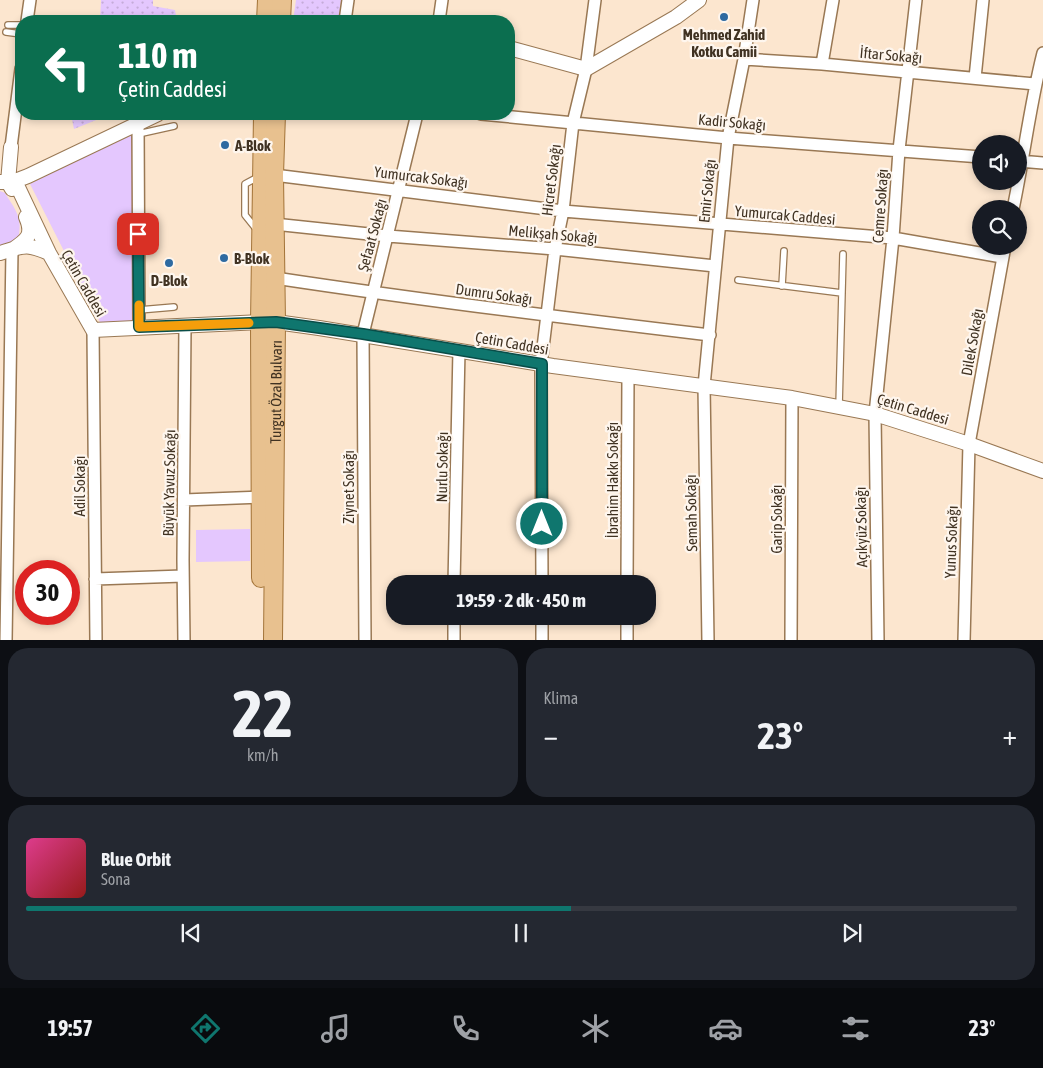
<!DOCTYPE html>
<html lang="tr">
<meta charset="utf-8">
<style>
body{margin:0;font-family:"Asap Condensed",sans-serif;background:#242831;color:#f1f3f6;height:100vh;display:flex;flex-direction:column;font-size:19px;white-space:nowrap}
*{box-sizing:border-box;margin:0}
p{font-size:16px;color:#9ea1a6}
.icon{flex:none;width:28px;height:28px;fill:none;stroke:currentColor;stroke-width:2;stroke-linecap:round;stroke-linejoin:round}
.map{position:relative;height:640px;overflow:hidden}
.sheet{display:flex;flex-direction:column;gap:8px;padding:8px;background:#0d0f14;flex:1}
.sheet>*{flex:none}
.guide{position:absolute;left:15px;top:15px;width:500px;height:105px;border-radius:20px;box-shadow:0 2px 8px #0003;background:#0b6e4f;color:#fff;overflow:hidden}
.buttons{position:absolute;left:972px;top:135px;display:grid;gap:10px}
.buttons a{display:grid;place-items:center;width:55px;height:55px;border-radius:50%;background:#171b24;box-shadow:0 2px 8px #0003;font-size:25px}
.speed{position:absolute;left:15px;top:560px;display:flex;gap:10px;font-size:25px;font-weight:700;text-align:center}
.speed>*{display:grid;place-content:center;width:65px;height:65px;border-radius:50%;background:#171b24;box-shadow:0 2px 8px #0003;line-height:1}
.speed .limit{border:8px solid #d22;background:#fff;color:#111}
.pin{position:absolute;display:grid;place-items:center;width:42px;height:42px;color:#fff;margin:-21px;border-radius:10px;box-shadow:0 2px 8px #0006}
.me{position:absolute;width:55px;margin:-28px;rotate:0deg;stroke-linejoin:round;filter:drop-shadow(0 0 4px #0008)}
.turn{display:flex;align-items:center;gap:18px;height:105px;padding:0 20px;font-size:22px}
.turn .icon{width:65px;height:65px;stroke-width:2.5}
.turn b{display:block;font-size:35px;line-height:42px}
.big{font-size:38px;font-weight:700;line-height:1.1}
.sheet .widget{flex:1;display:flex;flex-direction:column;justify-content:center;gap:8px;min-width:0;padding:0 18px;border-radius:20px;background:#242831}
.sheet .dial{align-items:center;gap:0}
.dial b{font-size:65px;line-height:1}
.song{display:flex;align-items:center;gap:15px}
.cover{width:60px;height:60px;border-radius:8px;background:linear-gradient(135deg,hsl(330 70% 55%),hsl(0 70% 35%))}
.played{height:5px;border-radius:2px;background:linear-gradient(90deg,#0f766e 55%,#363941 55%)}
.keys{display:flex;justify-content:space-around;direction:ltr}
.heat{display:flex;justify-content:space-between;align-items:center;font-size:28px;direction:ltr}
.sheet .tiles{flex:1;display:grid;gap:8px;grid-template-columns:1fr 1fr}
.widget:last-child{grid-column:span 2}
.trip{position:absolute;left:386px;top:575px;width:270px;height:50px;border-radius:20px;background:#171b24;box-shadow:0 2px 8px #0003;font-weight:700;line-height:50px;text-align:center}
.tabs{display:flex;height:80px;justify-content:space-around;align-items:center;background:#090b0e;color:#9ea1a6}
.tabs .icon{width:35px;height:35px}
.tabs .selected{color:#0f766e}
.tabs b{font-size:22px;color:#f1f3f6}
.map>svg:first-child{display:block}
.grass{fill:url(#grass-dots)}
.park{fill:#e4c7fe}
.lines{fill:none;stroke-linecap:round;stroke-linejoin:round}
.service-casing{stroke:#997854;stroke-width:8}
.minor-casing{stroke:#997854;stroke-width:14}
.tertiary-casing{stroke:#997854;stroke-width:16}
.primary-casing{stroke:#a37439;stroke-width:20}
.service{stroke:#fff;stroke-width:5.5}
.minor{stroke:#fff;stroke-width:11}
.tertiary{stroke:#fff;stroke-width:14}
.primary{stroke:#e8c18f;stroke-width:18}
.route-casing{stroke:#0a4d48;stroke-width:12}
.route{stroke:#0f766e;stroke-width:9}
.slow{stroke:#f59e0b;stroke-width:9}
.poi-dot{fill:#2e6aa1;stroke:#fef6ee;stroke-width:2}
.labels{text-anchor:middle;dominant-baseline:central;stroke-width:4.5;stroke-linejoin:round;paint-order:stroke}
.poi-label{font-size:15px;font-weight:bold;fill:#403222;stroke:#fef6ee}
.street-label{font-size:15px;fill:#403222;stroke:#fef6ee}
</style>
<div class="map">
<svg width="1043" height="641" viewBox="0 0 1043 641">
<defs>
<pattern id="grass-dots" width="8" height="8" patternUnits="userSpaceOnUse" patternTransform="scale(1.25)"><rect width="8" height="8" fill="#e4c7fe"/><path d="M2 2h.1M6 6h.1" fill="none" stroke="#c5abd9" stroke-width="1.8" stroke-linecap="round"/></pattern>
</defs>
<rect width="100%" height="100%" fill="#fce6cf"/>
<!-- grass -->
<path class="grass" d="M101,0H153V6L175,10L177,21H100Z
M296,0H341L339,21H293Z
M71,114H111L74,129Z"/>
<!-- park -->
<path class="park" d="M136,130L137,322H100L30,184Z
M0,191L5,193C16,211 23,217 18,239L0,247Z
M250,529V561L196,562V530Z"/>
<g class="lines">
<defs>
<path id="service" d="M8,25H21
M6,32L21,34
M138,134L174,126
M257,230L245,215V184L258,177
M738,280L842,293
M782,286L784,251
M139,310L174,307
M839,407L843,254"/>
<path id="minor" d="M27,21L30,0
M345,21L348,0
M439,21L442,0
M744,59L822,64L1035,84
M822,64L833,0
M975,78L983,0
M481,114L728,138L981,157
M138,123L139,327
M11,147L21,69
M1019,161L1043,163
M274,175L563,211L893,238L1002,257
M1013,209C1024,157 1030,104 1043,53
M274,224L388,236L555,249L715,266
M275,278C420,300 565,318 710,335
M93,330L96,641
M184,500L260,497
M95,579L183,576
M454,584L459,350
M542,584L541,364L555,249L563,211L573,123L586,69L595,0
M627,584L628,376
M542,616V641
M6,641L12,250
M184,641L183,560L185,326
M365,641L363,334L417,114
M454,641V616
M627,641V616
M708,641L704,386L728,138L744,59L753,0
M791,641L792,398
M878,641L875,414L893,238L899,150L916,0
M964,641L969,444L1005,246"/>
<path id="tertiary" d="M509,48L586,69L676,17L699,0
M11,147L8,182L12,189
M15,181L49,253L93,330L260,322H276L319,328L553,366L792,398L875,414L969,444L1043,471
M0,182L15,181L28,176L158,114
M12,250C27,240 34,235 26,217
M0,253C24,246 25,243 49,253"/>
<g id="primary">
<path d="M266,21L267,0"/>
<path d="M281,21L282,0"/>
<path d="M261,578L260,322L263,114"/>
<path id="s1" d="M273,641L276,322L274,175L276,114"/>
</g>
</defs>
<!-- service casing -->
<use href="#service" class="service-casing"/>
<!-- minor casing -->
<use href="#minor" class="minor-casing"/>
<!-- tertiary casing -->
<use href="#tertiary" class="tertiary-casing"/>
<!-- primary casing -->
<use href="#primary" class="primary-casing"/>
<!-- service -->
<use href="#service" class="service"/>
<!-- minor -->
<use href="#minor" class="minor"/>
<!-- tertiary -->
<use href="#tertiary" class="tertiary"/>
<!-- primary -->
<use href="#primary" class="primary"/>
</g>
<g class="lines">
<defs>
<path id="route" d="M138,234L139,327L276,322L363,334L542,364V524"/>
</defs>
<!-- route casing -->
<use href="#route" class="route-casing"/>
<!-- route -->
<use href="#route" class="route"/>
<!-- slow -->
<path class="slow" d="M139,305V327L249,323"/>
</g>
<!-- markers -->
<g class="poi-dot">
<circle cx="724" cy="17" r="5"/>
<circle cx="225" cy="145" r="5"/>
<circle cx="224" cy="258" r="5"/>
<circle cx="169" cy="263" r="5"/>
</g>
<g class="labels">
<!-- poi labels -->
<g class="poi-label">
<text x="724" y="34">Mehmed Zahid<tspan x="724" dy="17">Kotku Camii</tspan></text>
<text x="235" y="145" text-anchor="start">A-Blok</text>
<text x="234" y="258" text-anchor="start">B-Blok</text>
<text x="169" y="280">D-Blok</text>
</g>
<!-- street labels -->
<g class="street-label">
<text transform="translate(891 55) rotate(5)">İftar Sokağı</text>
<text transform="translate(732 122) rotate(5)">Kadir Sokağı</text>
<text transform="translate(421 177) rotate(7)">Yumurcak Sokağı</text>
<text transform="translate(551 180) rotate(-83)">Hicret Sokağı</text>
<text transform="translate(707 191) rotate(-84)">Emir Sokağı</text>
<text transform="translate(880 206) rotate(-86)">Cemre Sokağı</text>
<text transform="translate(785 215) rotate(5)">Yumurcak Caddesi</text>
<text transform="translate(553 234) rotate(5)">Melikşah Sokağı</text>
<text transform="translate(372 235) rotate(-75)">Şefaat Sokağı</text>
<text transform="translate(84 283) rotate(60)">Çetin Caddesi</text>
<text transform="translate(494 294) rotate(8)">Dumru Sokağı</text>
<text transform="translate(972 342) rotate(-80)">Dilek Sokağı</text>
<text transform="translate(512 343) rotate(10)">Çetin Caddesi</text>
<text stroke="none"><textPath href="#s1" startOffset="249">Turgut Özal Bulvarı</textPath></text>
<text transform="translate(913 409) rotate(17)">Çetin Caddesi</text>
<text transform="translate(442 467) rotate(-89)">Nurlu Sokağı</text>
<text transform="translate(612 480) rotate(-90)">İbrahim Hakkı Sokağı</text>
<text transform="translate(169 483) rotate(-89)">Büyük Yavuz Sokağı</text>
<text transform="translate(79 486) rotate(-90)">Adil Sokağı</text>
<text transform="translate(348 487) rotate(-90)">Ziynet Sokağı</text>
<text transform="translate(691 513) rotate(-91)">Semah Sokağı</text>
<text transform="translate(776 519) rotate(-90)">Garip Sokağı</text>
<text transform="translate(861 527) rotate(-91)">Açıkyüz Sokağı</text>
<text transform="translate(951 542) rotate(-88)">Yunus Sokağı</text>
</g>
</g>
</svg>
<div class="buttons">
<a><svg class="icon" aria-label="sound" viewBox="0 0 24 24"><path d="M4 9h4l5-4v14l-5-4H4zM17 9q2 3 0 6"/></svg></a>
<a><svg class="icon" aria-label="search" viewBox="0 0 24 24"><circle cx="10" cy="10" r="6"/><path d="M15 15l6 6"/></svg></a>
</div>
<div class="speed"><div class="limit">30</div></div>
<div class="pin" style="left:138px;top:234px;background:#d93025"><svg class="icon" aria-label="arrive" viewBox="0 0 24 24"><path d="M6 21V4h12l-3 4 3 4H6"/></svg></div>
<svg class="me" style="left:542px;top:524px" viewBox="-20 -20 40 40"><circle r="17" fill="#0f766e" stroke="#fff" stroke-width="3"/><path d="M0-11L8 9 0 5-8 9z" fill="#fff"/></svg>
<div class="trip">19:59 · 2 dk · 450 m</div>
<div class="guide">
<div class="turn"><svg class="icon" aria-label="left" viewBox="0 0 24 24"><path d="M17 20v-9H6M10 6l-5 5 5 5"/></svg><div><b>110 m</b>Çetin Caddesi</div></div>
</div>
</div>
<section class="sheet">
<div class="tiles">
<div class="widget dial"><b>22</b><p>km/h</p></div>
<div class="widget"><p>Klima</p>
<div class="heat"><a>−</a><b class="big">23°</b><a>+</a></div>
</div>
<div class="widget">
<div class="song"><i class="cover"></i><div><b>Blue Orbit</b><p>Sona</p></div></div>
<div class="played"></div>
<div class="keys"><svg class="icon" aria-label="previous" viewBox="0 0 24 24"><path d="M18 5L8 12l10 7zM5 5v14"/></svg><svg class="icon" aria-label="pause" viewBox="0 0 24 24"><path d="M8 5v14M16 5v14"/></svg><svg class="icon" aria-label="next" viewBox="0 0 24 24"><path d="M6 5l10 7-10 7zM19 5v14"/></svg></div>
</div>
</div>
</section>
<nav class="tabs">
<b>19:57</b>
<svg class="icon selected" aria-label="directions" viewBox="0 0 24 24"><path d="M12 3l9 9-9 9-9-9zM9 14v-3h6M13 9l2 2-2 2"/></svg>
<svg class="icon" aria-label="music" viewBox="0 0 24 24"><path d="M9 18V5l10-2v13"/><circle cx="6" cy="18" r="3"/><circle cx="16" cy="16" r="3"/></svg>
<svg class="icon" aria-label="phone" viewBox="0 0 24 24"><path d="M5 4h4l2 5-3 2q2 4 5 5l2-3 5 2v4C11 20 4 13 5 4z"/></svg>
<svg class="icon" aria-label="climate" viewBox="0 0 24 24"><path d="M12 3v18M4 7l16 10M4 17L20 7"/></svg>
<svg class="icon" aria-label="car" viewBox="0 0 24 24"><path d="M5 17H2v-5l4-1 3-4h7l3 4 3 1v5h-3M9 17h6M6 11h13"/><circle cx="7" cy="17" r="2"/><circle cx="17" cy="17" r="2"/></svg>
<svg class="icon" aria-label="filters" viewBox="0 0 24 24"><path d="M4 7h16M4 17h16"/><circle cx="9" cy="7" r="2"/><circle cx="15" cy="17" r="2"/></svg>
<b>23°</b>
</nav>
